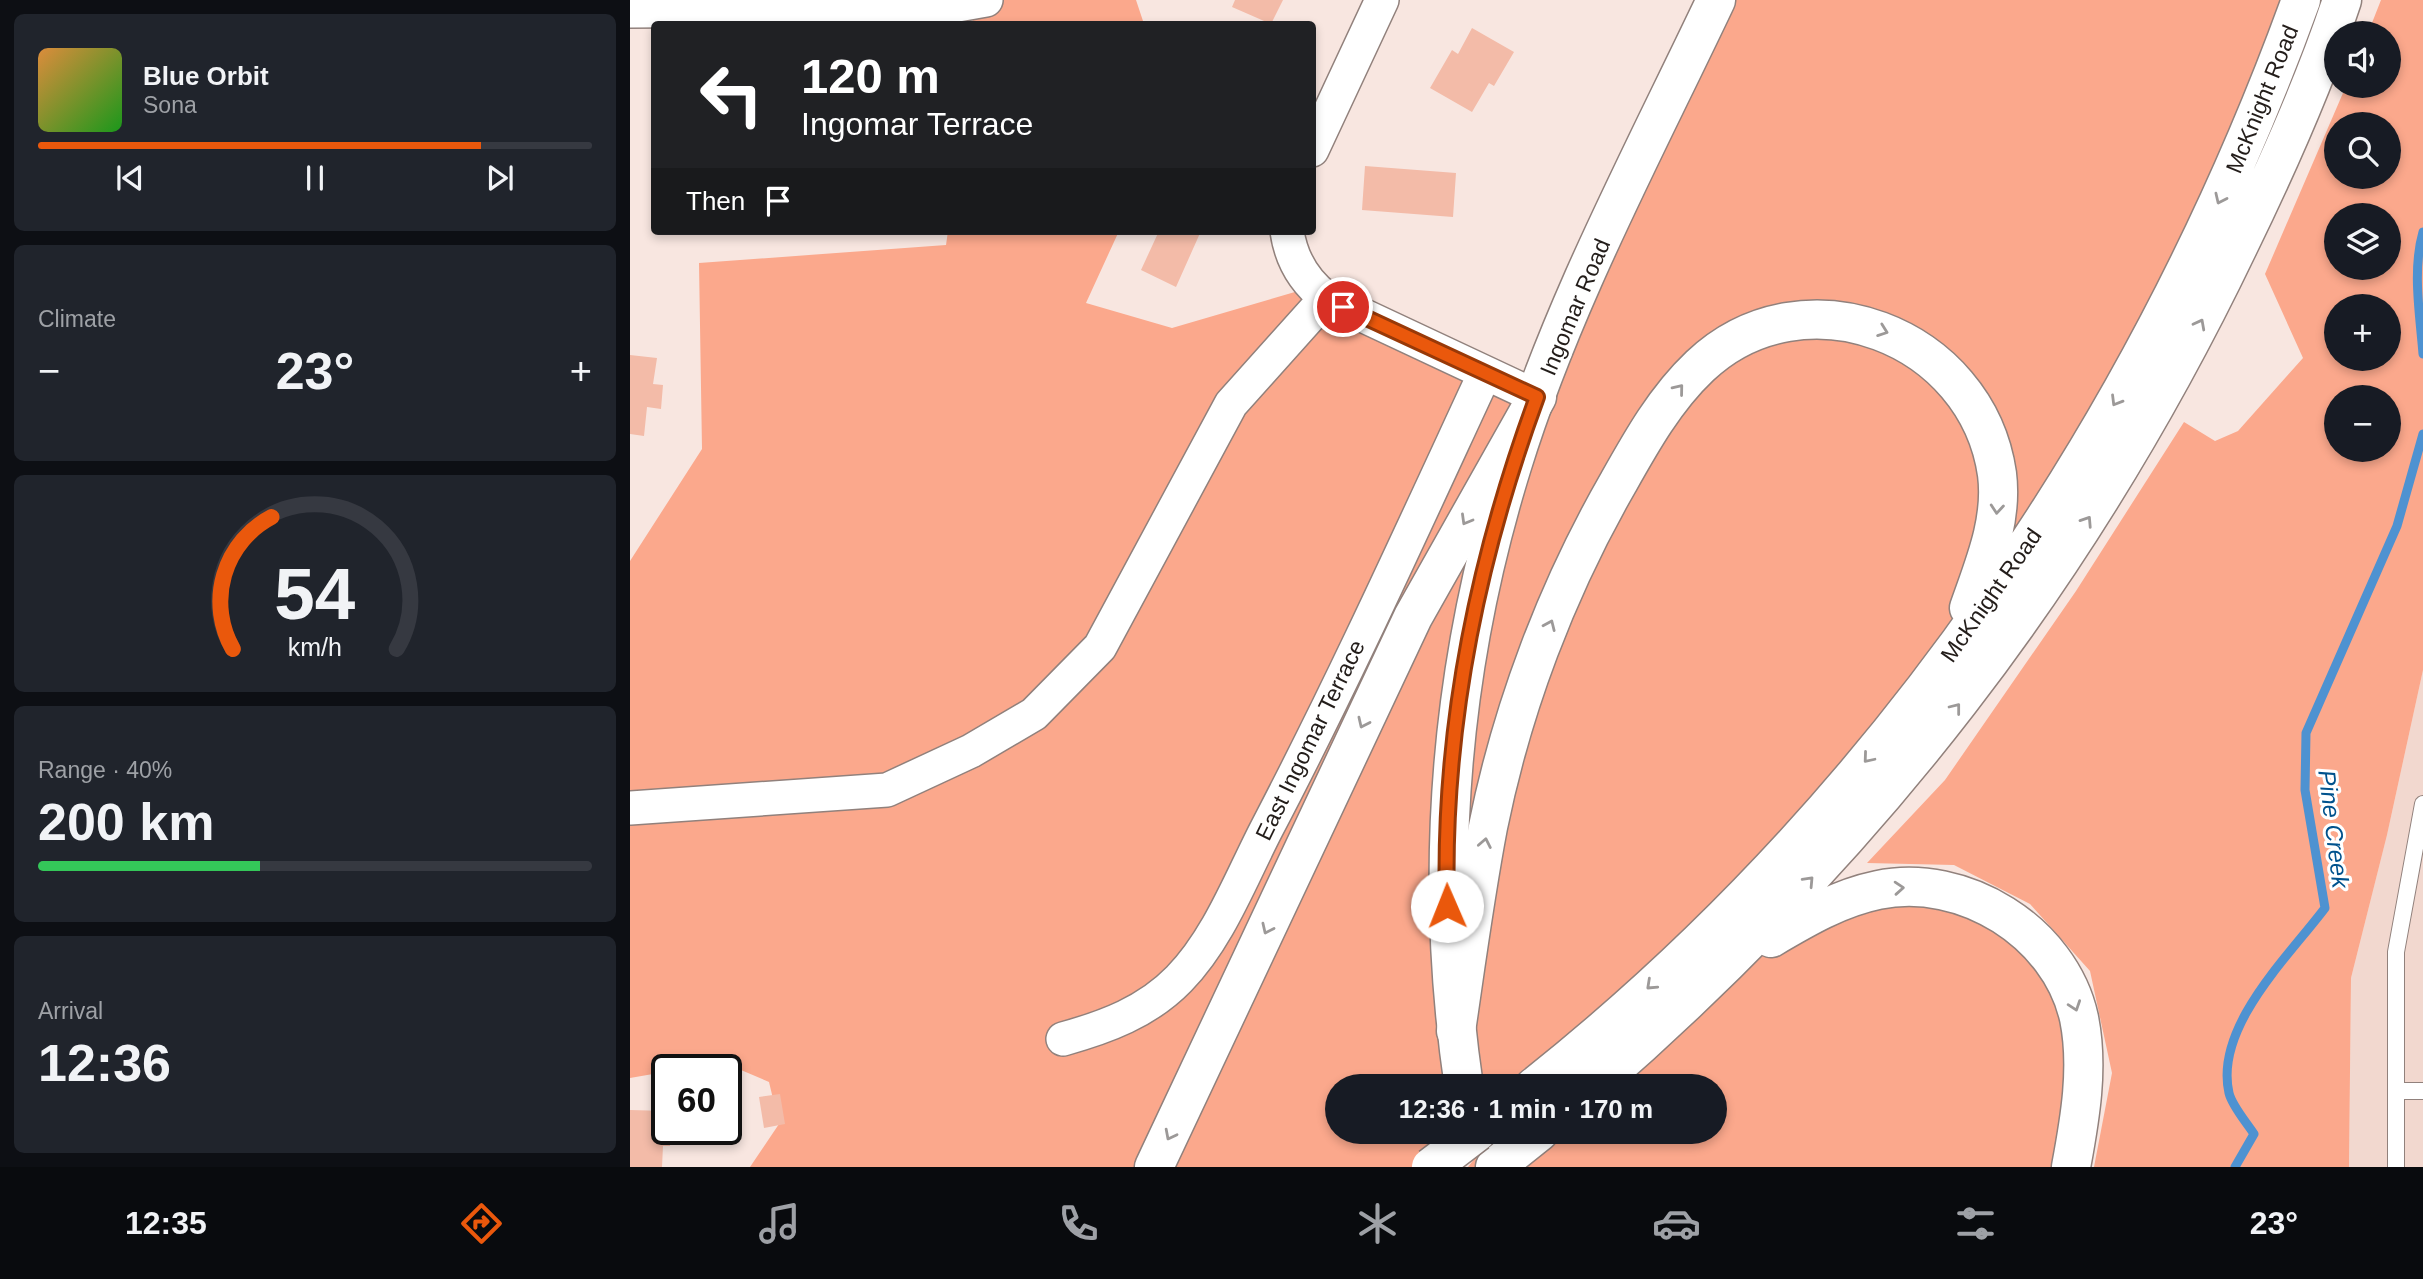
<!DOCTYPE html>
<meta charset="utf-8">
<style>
body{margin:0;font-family:Arial,sans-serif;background:#20242c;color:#f1f3f6;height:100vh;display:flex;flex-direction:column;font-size:26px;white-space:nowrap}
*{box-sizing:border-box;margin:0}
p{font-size:23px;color:#9ea1a6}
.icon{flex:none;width:38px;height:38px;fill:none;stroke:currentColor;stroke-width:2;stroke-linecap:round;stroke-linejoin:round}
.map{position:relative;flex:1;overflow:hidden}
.side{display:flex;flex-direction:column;gap:14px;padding:14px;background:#0d0f14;width:630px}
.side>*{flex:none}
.top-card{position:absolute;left:21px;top:21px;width:665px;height:214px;border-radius:7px;box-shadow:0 4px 10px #0003;background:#202124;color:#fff;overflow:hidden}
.buttons{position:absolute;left:1694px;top:21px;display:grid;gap:14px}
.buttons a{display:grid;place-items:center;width:77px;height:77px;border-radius:50%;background:#171b24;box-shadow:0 4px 10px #0003;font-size:35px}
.speed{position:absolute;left:21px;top:1054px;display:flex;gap:14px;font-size:35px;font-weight:700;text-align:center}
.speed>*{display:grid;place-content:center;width:91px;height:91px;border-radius:50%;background:#171b24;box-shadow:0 4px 10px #0003;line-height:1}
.speed .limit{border:4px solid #111;border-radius:10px;background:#fff;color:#111}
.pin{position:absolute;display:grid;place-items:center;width:60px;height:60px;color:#fff;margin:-30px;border:4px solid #fff;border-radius:50%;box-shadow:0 2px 7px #0007}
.me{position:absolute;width:77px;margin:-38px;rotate:359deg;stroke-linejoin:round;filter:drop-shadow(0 0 5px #0008)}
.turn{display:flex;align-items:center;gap:24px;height:147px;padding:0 35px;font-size:32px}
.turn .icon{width:91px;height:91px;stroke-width:2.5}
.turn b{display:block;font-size:49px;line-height:60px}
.then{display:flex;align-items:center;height:66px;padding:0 35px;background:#0003;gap:14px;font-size:26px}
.big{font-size:52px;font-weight:800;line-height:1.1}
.side .tile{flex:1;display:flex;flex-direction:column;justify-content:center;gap:10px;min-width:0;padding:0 24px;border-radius:10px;background:#20242c}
.side .dial{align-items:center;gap:0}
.dial svg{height:182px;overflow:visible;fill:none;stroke:#363941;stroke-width:7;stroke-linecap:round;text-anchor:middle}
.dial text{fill:#f1f3f6;stroke:none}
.song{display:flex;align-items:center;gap:21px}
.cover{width:84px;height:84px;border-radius:10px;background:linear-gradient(135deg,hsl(30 70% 55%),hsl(120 70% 35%))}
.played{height:7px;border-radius:4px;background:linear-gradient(90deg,#ea580c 80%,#363941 80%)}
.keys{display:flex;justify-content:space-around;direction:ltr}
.heat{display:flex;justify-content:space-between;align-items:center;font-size:38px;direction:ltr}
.charge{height:10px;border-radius:5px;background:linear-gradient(90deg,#34c759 40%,#363941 0)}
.trip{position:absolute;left:695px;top:1074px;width:402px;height:70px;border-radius:35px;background:#171b24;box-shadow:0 4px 10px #0003;font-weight:800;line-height:70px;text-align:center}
.menu{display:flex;height:112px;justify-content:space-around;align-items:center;background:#090b0e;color:#9ea1a6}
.menu .icon{width:49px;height:49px}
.menu .current{color:#ea580c}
.menu b{font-size:32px;color:#f1f3f6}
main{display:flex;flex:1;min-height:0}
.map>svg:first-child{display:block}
.built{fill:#f2d8cf}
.green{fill:#fba88c;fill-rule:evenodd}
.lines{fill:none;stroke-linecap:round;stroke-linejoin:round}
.stream{stroke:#4e92d1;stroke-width:9}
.building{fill:#f3bba8}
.lane-casing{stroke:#91817c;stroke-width:18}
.street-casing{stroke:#91817c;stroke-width:36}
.primary-casing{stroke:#91817c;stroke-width:41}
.highway-casing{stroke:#91817c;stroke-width:41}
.lane{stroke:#fff;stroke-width:16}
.street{stroke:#fff;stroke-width:33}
.primary{stroke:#fff;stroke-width:38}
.highway{stroke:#fff;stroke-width:38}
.highway-bridge-casing{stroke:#91817c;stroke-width:41;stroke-linecap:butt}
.highway-bridge{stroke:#fff;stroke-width:38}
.oneway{stroke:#9c9998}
.route-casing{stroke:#983908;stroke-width:18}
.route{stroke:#ea580c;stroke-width:12}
.labels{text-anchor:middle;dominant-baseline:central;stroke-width:6;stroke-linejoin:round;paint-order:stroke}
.street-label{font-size:23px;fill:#231d1a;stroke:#fff}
.water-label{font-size:24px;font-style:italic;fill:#00528d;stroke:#fff}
</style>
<main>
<section class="side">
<div class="tile">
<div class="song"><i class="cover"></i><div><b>Blue Orbit</b><p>Sona</p></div></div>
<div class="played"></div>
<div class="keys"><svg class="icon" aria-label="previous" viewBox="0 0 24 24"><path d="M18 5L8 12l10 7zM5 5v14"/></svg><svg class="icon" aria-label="pause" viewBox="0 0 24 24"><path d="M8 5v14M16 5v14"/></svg><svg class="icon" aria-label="next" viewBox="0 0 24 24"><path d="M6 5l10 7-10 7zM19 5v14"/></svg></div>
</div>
<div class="tile"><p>Climate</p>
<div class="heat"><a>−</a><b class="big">23°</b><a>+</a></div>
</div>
<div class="tile dial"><svg viewBox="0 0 100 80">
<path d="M14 69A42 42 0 1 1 86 69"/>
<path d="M14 69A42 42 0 0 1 31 11" stroke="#ea580c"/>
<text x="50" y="56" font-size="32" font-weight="700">54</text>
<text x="50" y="72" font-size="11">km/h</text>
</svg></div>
<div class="tile"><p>Range · 40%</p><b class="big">200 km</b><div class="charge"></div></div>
<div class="tile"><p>Arrival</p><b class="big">12:36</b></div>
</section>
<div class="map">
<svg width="1793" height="1167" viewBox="0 0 1793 1167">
<rect width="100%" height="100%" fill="#f8e6e0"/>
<!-- built -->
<path class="built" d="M1793,670V1167H1719L1721,978L1757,835Z"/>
<!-- green -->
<path class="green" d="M356,0H506L514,24H342L345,4Z
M1086,0H1671L1622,131L1326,646L910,1087H707V1132H870L850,1156L895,1132H1085V1087H963L1097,965L1294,887L1431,974L1441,1167H838L845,1158L827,1167H120L149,1124L139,1082L92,1062L0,1078V561L72,449L69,263L316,245L318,231H489L456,303L542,328L682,287L907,397Z
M1751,0H1793V670L1757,835L1721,978L1719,1167H1464L1482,1073L1460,971L1400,904L1324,865L1237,863L1315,780L1446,591L1554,422L1585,441L1608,431L1673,358L1635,274L1716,86H1759V33H1738ZM1759,124V177H1706V124ZM1759,215V268H1706V215ZM1759,306V359H1706V306ZM1759,397V450H1706V397Z"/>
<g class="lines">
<!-- stream -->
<path class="stream" d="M1793,232C1782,270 1790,315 1793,354
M1605,1167L1624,1134C1617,1123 1602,1106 1599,1093C1584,1027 1659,956 1695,908L1675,790L1676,733L1767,526L1793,434"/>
</g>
<!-- building -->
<path class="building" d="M605,0H653L641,24L602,7Z
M842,28L884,52L864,86L859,83L842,112L800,88L822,50L828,54Z
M735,166L826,173L823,217L732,210Z
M529,231H571L546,287L511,270Z
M0,355L27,358L23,384L33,385L31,409L17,407L14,436L0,434Z
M150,1094L155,1124L134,1128L129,1097Z
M0,1110L37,1111V1129H56L55,1138L40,1137V1146H33L32,1167H0Z"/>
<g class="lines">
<defs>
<path id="lane" d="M1767,1091H1793
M1766,1167V952L1793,804"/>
<path id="street" d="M0,11L305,9L356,0
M682,150L752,0
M657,231C661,259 674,281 696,298L907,397
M0,808L257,790L341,751L404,714L470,647L601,404L696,298
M433,1039C476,1027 517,1012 549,979C589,938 611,878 637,828C715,679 784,526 855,373"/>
<path id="primary" d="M834,1087C803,877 819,669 882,466C932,304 1014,152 1086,0"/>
<path id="highway" d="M1141,938C1175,918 1209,898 1248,890C1333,872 1430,932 1449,1018C1459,1067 1450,1119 1441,1167
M826,1031C836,963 845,895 858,827C882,708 927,589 988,483C1011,442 1035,399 1070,366C1174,268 1347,335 1367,474C1373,521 1354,565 1339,608
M904,1087C1256,808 1519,420 1671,0
M963,1087C1239,847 1450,577 1608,247C1647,167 1684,85 1712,0
M524,1167L783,617L907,397
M865,1167L909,1132"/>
</defs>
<!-- lane casing -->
<use href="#lane" class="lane-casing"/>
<!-- street casing -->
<use href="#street" class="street-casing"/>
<!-- primary casing -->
<use href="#primary" class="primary-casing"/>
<!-- highway casing -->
<use href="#highway" class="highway-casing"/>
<!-- lane -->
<use href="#lane" class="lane"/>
<!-- street -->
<use href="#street" class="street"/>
<!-- primary -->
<use href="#primary" class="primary"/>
<!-- highway -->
<use href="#highway" class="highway"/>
<defs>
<path id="highway-bridge" d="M801,1167L847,1132"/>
</defs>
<!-- highway-bridge casing -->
<use href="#highway-bridge" class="highway-bridge-casing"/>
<!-- highway-bridge -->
<use href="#highway-bridge" class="highway-bridge"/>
</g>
<!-- one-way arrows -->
<defs><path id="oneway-chevron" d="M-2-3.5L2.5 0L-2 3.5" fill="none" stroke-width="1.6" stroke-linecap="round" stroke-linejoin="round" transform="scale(1.75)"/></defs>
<g class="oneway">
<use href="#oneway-chevron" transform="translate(1590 199) rotate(115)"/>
<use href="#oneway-chevron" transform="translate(1570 324) rotate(-62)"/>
<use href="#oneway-chevron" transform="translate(1253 331) rotate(20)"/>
<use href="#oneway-chevron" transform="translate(1049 389) rotate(-51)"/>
<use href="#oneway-chevron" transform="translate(1486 401) rotate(121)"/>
<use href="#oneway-chevron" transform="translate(1367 509) rotate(95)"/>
<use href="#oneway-chevron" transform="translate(836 520) rotate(120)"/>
<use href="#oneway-chevron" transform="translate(1457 521) rotate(-57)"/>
<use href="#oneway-chevron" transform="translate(920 625) rotate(-66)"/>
<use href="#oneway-chevron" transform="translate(1326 708) rotate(-52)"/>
<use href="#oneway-chevron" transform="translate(733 723) rotate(115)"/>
<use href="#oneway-chevron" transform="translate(1238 758) rotate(130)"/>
<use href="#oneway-chevron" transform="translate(855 843) rotate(-79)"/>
<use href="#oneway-chevron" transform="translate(1179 881) rotate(-47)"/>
<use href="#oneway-chevron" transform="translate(1269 888) rotate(-4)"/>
<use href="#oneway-chevron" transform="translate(637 929) rotate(115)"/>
<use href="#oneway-chevron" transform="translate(1021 985) rotate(137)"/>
<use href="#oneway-chevron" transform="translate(1445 1006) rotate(71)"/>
<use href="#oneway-chevron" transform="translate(540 1135) rotate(117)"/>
</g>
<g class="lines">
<defs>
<path id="route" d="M713,307L907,397C847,560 812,733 817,906"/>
</defs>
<!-- route casing -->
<use href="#route" class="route-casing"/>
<!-- route -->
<use href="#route" class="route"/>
</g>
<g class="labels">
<!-- street labels -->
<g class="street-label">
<text transform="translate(1632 99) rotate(-68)">McKnight Road</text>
<text transform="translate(945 307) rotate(-67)">Ingomar Road</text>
<text transform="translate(1361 595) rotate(-55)">McKnight Road</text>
<text transform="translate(680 740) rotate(-64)">East Ingomar Terrace</text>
</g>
<!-- water labels -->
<g class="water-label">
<text transform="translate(1704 829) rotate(83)">Pine Creek</text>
</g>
</g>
</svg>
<div class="buttons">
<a><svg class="icon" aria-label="sound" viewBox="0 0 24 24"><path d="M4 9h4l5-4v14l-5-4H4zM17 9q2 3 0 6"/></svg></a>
<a><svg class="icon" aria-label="search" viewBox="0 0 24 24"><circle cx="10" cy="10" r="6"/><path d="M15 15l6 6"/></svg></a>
<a><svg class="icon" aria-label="layers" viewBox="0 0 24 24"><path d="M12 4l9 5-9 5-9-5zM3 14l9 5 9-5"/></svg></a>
<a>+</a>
<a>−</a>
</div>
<div class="speed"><div class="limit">60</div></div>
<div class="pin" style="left:713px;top:307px;background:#d93025"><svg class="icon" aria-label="arrive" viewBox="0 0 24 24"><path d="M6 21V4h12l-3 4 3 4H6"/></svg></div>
<svg class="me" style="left:817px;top:906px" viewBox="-20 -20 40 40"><circle r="19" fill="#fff"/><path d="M0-13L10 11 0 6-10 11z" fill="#ea580c"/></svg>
<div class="trip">12:36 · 1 min · 170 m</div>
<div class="top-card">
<div class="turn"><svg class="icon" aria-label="left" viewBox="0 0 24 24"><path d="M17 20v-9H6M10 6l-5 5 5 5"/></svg><div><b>120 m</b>Ingomar Terrace</div></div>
<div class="then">Then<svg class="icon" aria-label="arrive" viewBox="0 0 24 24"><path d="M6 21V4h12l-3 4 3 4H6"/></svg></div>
</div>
</div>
</main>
<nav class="menu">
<b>12:35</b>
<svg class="icon current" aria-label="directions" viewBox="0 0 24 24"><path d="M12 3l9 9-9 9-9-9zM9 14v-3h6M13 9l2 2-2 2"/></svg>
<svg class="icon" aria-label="music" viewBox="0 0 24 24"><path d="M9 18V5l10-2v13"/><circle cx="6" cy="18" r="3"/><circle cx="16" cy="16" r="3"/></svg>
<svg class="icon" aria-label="phone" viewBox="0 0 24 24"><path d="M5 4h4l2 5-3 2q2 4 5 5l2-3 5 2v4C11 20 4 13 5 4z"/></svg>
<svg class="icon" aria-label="climate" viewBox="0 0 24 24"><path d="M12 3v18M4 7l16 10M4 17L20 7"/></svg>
<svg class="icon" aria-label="car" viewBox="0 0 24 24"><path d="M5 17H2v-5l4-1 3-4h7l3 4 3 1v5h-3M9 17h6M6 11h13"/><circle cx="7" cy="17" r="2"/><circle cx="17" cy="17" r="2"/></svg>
<svg class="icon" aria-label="filters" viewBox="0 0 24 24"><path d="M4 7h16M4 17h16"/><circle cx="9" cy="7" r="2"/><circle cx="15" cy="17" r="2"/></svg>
<b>23°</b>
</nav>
